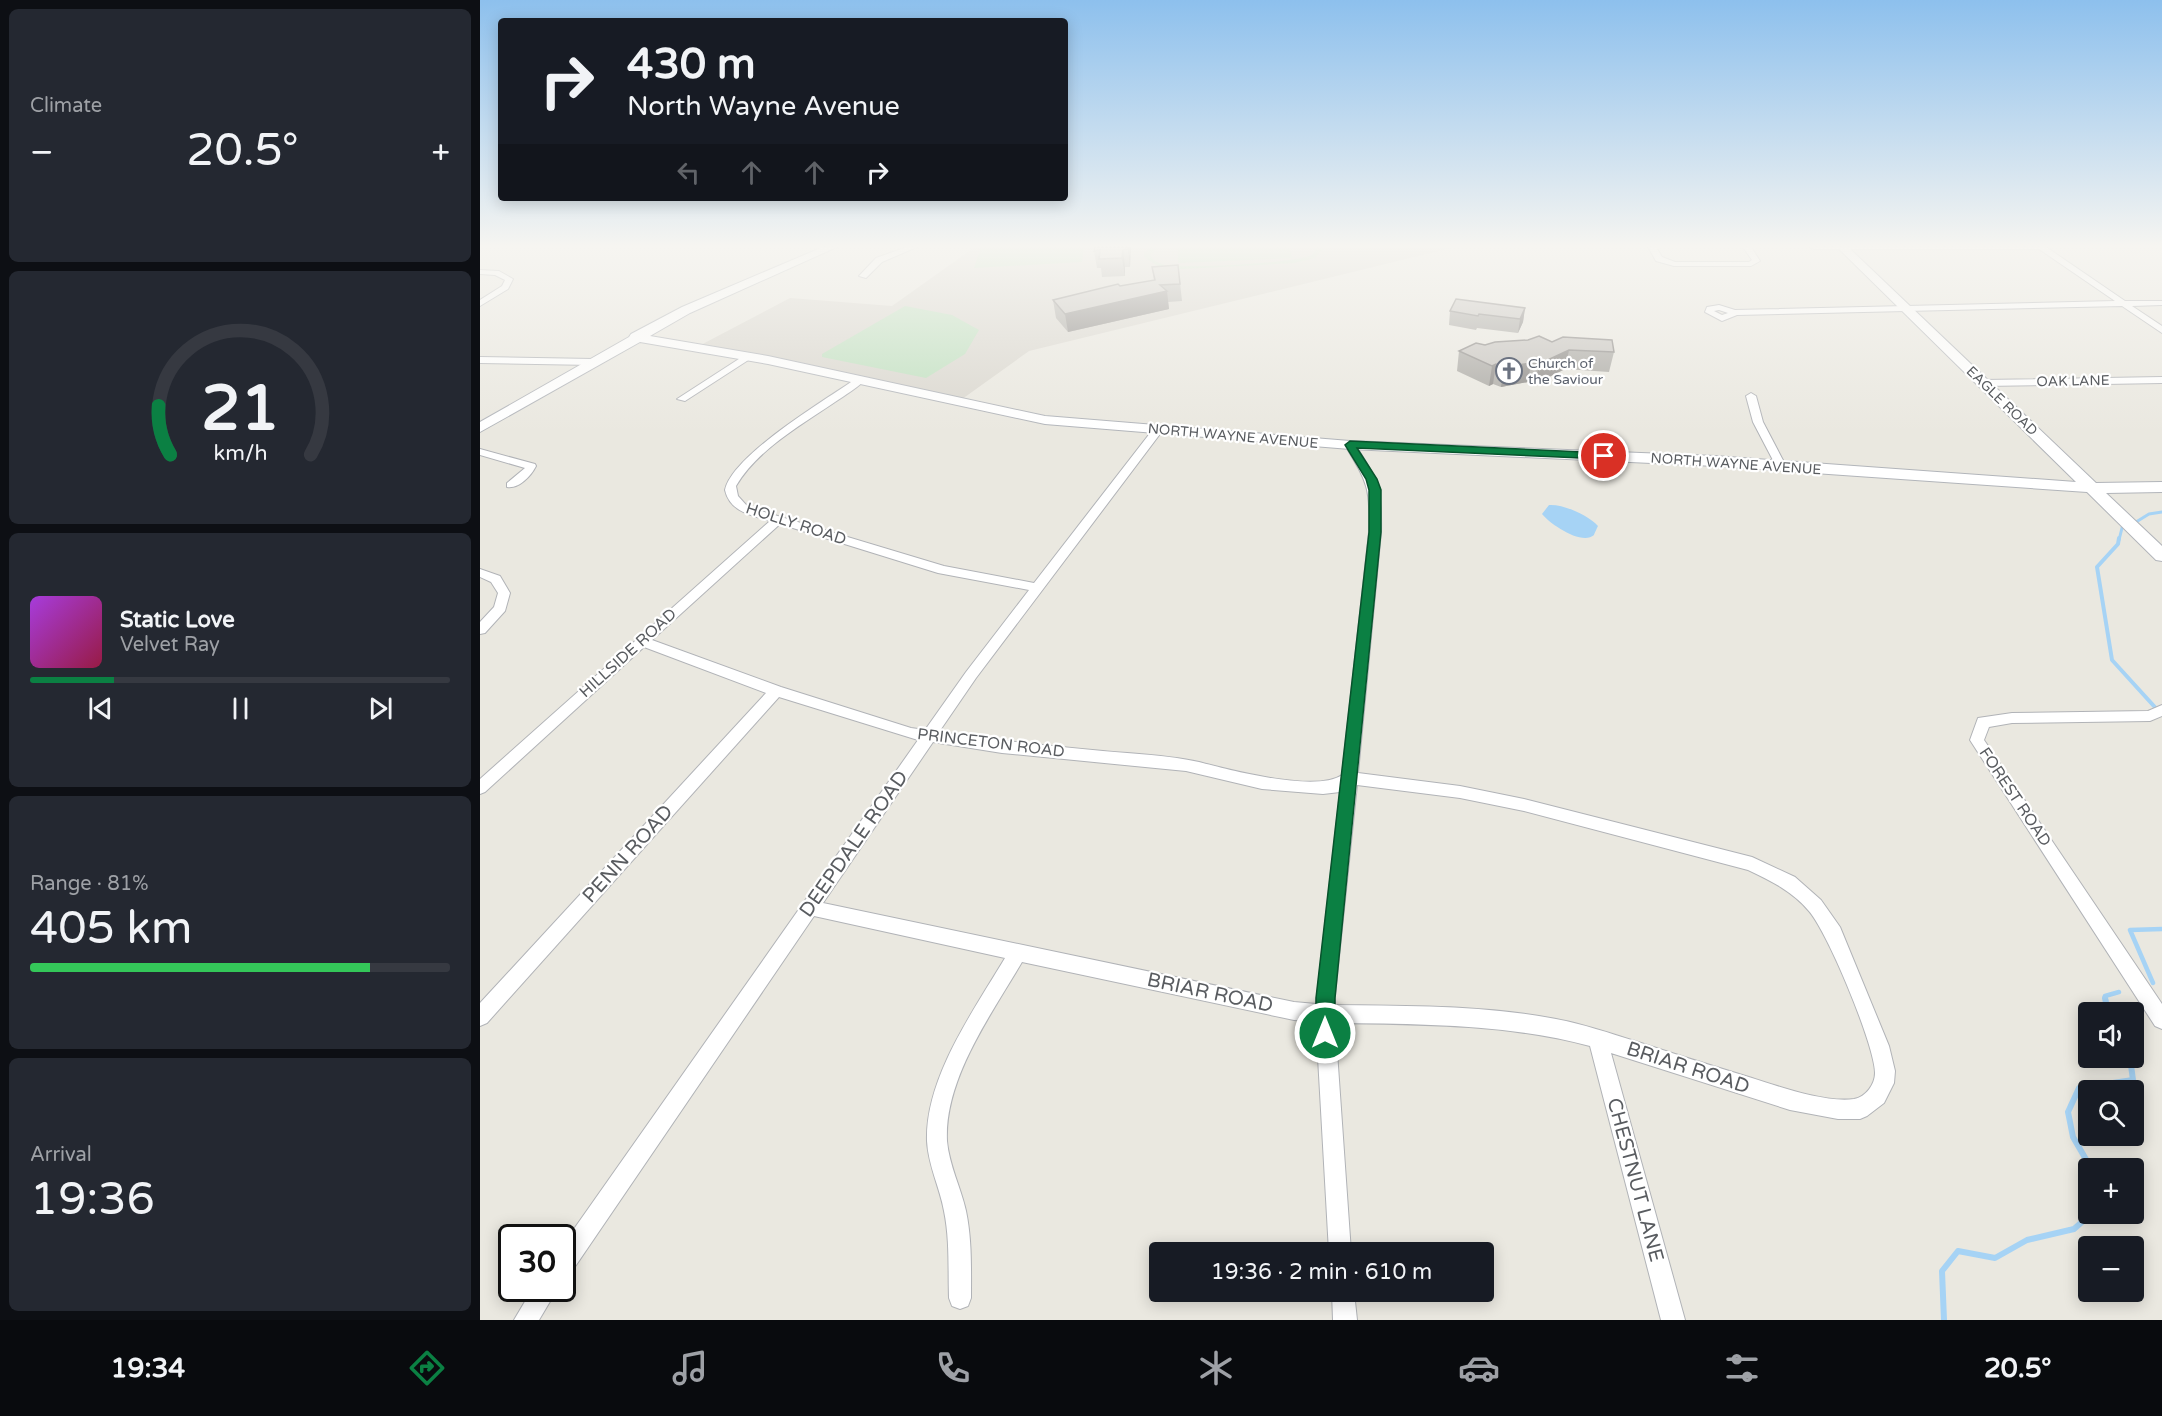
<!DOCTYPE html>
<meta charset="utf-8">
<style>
body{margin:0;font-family:"Varela Round",sans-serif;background:#242831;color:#f1f3f6;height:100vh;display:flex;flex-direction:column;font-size:22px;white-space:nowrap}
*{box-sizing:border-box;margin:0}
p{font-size:20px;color:#9ea1a6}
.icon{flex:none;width:33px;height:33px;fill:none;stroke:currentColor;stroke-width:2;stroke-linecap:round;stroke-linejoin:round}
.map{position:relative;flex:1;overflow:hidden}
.sheet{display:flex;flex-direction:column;gap:9px;padding:9px;background:#0d0f14;width:480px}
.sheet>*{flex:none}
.hud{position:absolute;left:18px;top:18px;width:570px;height:183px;border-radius:6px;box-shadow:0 3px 15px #0003;background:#171b24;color:#f1f3f6;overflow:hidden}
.fabs{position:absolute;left:1598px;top:1002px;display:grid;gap:12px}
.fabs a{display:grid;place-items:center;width:66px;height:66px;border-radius:6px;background:#171b24;box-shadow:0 3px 15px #0003;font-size:30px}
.speed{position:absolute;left:18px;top:1224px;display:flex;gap:12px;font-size:30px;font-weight:700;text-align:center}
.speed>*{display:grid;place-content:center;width:78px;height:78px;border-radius:50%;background:#171b24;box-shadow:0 3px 15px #0003;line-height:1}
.speed .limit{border:3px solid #111;border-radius:9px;background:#fff;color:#111}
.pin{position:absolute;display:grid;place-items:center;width:51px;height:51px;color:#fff;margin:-26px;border:3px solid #fff;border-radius:50%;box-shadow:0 2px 6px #0007}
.me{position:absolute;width:66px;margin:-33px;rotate:0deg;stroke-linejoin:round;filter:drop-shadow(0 0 4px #0008)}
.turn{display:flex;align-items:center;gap:21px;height:126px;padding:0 30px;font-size:27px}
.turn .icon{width:78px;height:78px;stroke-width:2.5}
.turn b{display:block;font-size:42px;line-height:51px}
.lanes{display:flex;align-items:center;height:57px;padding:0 30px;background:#0003;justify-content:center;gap:30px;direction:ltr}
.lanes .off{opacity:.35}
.big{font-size:45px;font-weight:600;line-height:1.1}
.sheet .widget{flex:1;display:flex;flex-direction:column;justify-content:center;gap:9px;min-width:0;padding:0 21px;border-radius:9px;background:#242831}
.sheet .dial{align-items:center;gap:0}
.dial svg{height:156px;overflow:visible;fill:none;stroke:#363941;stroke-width:7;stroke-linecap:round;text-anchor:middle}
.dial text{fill:#f1f3f6;stroke:none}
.song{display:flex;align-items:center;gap:18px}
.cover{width:72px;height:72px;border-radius:9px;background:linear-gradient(135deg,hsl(280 70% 55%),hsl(340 70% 35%))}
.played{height:6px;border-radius:3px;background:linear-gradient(90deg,#0b8043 20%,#363941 20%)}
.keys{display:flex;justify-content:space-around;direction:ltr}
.heat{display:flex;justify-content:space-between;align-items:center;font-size:33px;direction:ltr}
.charge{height:9px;border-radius:4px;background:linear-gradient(90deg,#34c759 81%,#363941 0)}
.trip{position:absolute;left:669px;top:1242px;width:345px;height:60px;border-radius:6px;background:#171b24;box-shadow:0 3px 15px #0003;font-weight:600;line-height:60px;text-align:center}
.tabs{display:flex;height:96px;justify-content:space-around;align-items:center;background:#090b0e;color:#9ea1a6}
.tabs .icon{width:42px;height:42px}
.tabs .selected{color:#0b8043}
.tabs b{font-size:27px;color:#f1f3f6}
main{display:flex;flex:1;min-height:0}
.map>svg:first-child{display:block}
.education{fill:#dad7cf}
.green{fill:#bfe0bf}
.water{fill:#a6d3f5}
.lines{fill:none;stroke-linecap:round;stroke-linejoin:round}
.stream-far3{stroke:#a6d3f5;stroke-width:3}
.stream-far2{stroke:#a6d3f5;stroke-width:4}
.stream-far1{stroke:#a6d3f5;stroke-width:4.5}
.stream{stroke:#a6d3f5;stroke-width:6}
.street-casing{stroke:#b1b3b7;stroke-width:2}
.secondary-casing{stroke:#b2b5ba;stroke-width:2}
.street{fill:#fff;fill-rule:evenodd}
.secondary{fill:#fff;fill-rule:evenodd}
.wall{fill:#aaa8a3}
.shaded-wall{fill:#8b8885}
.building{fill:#c6c3be;stroke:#8b8885;stroke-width:1.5}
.route{fill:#0b8043;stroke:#07532c;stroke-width:1.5}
.labels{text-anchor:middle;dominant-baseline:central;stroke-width:4.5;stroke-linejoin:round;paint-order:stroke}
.far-worship-label{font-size:14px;fill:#5b616d;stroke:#fff;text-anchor:start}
.far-street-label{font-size:14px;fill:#595c60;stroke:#fff}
.street-label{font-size:16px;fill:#595c60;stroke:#fff}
.near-street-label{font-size:20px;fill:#595c60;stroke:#fff}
</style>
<main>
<section class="sheet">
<div class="widget"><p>Climate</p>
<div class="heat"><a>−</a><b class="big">20.5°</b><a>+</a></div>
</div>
<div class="widget dial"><svg viewBox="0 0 100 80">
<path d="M14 69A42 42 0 1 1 86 69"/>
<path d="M14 69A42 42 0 0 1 8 44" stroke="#0b8043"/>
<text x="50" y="56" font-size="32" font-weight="700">21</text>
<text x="50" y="72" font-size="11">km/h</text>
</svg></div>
<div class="widget">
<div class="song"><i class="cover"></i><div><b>Static Love</b><p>Velvet Ray</p></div></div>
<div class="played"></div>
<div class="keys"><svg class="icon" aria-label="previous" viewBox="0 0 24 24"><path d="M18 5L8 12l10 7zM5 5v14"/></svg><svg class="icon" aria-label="pause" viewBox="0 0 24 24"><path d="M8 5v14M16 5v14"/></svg><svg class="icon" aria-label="next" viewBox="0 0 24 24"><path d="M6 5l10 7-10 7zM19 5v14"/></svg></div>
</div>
<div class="widget"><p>Range · 81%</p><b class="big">405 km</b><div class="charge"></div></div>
<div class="widget"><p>Arrival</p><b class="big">19:36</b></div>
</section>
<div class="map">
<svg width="1682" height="1320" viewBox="0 0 1682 1320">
<rect width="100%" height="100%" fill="#eae8e0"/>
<!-- education -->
<path class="education" d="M495,247H975L549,351L478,402L215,348L310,298L412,306Z"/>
<!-- green -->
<path class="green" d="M501,247H604L602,262L494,268Z
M670,247H677L670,255C673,261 678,263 685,265C705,269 816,263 832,255L836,247H843V249L835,258L814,263L684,270L664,257V253Z
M698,247H809L812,258L698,263Z
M425,306L472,315L499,330L485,354L446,378L342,357V354Z"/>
<!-- water -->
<path class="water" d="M1069,505C1083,504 1108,515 1118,526C1118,526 1114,534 1114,535C1102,546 1070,524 1062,514Z"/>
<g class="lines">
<!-- stream-far3 -->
<path class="stream-far3" d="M1656,522L1669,514L1682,512
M1639,540L1643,524"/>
<!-- stream-far2 -->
<path class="stream-far2" d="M1639,538L1638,544L1617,567L1632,660L1682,715"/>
<!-- stream-far1 -->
<path class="stream-far1" d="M1673,983L1650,930L1682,929
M1626,1000L1625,996L1639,992"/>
<!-- stream -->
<path class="stream" d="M1625,998L1628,1012
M1611,1168L1593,1137L1588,1112L1599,1088L1653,1080L1650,1058
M1464,1320L1462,1271L1478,1251L1515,1258L1547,1240L1594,1229L1611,1214"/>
<defs>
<path id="street" d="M427,247H437L402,262L386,278L379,276L396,258Z
M1168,247H1176L1182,257L1195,262H1269L1272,260L1263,247H1271L1280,261L1271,266H1194L1176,261Z
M1330,247H1566L1645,301H1682V305L1652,306L1682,326V333L1642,306L1257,315L1242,321L1225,312L1227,307L1239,305L1255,310L1635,301L1559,249H1334ZM1239,310L1248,313L1242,315L1234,311Z
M0,270L19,271L33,279L28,289L0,306V300L22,286L25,280L15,275L0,274Z
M265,355L273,357L205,401L197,399Z
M0,357L113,359L118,362L113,365L0,363Z
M1682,377V383L1503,386L1498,383L1503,380Z
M377,378L385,380C376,389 365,395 355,402C321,425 277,450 256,486L258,496L268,507L464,566L554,583L674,428L678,427L683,430L496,678L459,732C514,740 569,746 623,751C655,754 688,755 719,762C750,770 836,793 862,775L889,532C891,488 887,482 865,445L870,442L874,443C898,480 902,488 901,532L878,773L980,786L1044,799L1272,857L1315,877L1341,900L1360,927L1409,1046L1415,1071L1414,1083L1404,1103L1387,1116L1380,1119H1358L1310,1110L1131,1053L1205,1320H1181L1110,1046C1027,1024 941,1024 855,1023L871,1252H849L836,1022L814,1020L542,962C512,1013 464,1079 467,1141C469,1165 481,1188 486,1211C492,1240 491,1269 491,1298L488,1306L480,1309L472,1306L469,1298C468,1269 470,1240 464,1211C460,1188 448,1165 447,1141C445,1078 494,1010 525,958L334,916L90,1274L82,1277V1246L438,740L299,697L7,1023L0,1026V1003L286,693L164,647L5,792L0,794V779L290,521C271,515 250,512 245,490C252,455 347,399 377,378ZM300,524L458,573L549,590L486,672L445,730L431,728L301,687L172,640ZM453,742L522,753L706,771L782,789L843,794L860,792L836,1004L814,1002L343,903ZM877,785L980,798L1044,811L1268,870C1291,881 1312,891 1328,910C1347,930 1395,1046 1395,1073C1395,1084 1386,1097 1374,1099C1346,1103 1300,1087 1272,1078C1233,1066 1194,1054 1155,1041C1129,1033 1103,1024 1076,1019C1004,1005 928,1006 854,1005Z
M1271,393L1276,396L1283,422L1306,466L1305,468H1297L1296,466L1273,422L1266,396Z
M0,449L55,464L56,466C51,476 39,489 27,487V483L45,468L0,455Z
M0,569L20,576L30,593L25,611L5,633L0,634V622L14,607L18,593L11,582L0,577Z
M1682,705V716L1670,721L1532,723L1509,727L1504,740L1682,1004V1029L1675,1026L1490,740L1498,718L1532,713L1668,711Z
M53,1288H78L59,1320H34Z
M852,1292H874L877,1320H853Z"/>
<path id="secondary" d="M343,247H357L210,313L170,336L288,356L565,416L870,441L1235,456L1596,482L1357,247H1368L1616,483L1682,482V492L1626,493L1682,546V561L1676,560L1607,492L1235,466L870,449L565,424L288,364L160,342L0,432V422L149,337L151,334L202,307Z"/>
</defs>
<!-- street casing -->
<use href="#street" class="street-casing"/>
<!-- secondary casing -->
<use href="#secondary" class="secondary-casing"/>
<!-- street -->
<use href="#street" class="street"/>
<!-- secondary -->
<use href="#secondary" class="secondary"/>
</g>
<!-- wall -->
<path class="wall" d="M615,247H651L650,267H645V276L622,277L621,268H617L614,251Z
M698,265L702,301L688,302L689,309L588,332L576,318L573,300L640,286L674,280L672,267Z
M1045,308L1043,322L1038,333L997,328L996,330L969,325L970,311Z
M1072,342L1134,352L1129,372L1085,369L1055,384L1048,382L1021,387L1013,384L1009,386L977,371L979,351L1005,345Z"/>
<!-- shaded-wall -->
<path class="shaded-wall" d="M648,247H651L650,267L648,249Z
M643,250L645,267V276L642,258Z
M687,291L689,309L588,332L585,314Z
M1045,308L1043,322L1038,333L1040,319Z
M1089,350L1085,369L1055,384L1059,364Z
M1051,363L1048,382L1021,387L1024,367Z
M1016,364L1013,384L1009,386L1012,366Z"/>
<!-- building -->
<path class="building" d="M615,247H648V249L643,250L642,258L619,259L620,250L614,251Z
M698,265L700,284L680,285L687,291L585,314L573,300L638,284L640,286L675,280L672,267Z
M976,299L1045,308L1040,319L999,314L998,316L970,311Z
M1059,336L1072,342L1083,337L1132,340L1134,352L1089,350L1059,364L1051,363L1024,367L1016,364L1012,366L979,351L996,343L1005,345L1015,342L1048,340Z"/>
<!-- sky -->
<linearGradient id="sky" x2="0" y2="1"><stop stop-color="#8dc0ed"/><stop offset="0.57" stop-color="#f6f5f1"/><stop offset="1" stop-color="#f6f5f1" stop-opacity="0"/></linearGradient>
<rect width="1682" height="432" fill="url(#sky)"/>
<!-- route -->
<path class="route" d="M870,441L1124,453L1130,456L1124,459L877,448L897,479L901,490V532L855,998V1033L852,1040L845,1042L839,1040L836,1033V998L889,532V490L886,479L865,445Z"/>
<!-- icons -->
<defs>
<symbol id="church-ring" viewBox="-11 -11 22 22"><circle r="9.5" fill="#fff" stroke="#6b7280" stroke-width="1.5"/><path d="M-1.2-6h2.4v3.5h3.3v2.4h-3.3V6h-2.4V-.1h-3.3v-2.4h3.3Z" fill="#6b7280"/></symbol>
</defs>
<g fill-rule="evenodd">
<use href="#church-ring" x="1014" y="356" width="30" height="30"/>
</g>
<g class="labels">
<!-- far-worship labels -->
<g class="far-worship-label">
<text x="1048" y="363">Church of<tspan x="1048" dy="16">the Saviour</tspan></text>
</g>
<!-- far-street labels -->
<g class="far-street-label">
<text transform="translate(1593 381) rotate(-1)">OAK LANE</text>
<text transform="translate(1522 401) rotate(44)">EAGLE ROAD</text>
<text transform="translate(753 436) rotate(5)">NORTH WAYNE AVENUE</text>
<text transform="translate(1256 464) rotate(4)">NORTH WAYNE AVENUE</text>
</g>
<!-- street labels -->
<g class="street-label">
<text transform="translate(316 524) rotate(18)">HOLLY ROAD</text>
<text transform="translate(148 653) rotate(-42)">HILLSIDE ROAD</text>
<text transform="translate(511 743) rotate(7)">PRINCETON ROAD</text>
<text transform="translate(1535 797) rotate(56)">FOREST ROAD</text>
</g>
<!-- near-street labels -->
<g class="near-street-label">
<text transform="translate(374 844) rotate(-55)">DEEPDALE ROAD</text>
<text transform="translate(148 854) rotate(-48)">PENN ROAD</text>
<text transform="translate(730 993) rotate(12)">BRIAR ROAD</text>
<text transform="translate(1208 1068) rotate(18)">BRIAR ROAD</text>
<text transform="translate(1155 1180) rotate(75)">CHESTNUT LANE</text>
</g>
</g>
</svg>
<div class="fabs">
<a><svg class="icon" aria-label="sound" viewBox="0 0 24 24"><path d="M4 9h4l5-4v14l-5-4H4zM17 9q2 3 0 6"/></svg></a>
<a><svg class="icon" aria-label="search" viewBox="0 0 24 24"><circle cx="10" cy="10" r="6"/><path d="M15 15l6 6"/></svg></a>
<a>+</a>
<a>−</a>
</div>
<div class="speed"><div class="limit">30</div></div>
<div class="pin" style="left:1124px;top:456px;background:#d93025"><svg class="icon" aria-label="arrive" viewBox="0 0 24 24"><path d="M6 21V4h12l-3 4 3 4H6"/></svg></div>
<svg class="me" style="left:845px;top:1033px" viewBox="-20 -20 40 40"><circle r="17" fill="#0b8043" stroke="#fff" stroke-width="3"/><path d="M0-11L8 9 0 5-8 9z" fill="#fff"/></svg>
<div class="trip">19:36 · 2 min · 610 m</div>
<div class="hud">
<div class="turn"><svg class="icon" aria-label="right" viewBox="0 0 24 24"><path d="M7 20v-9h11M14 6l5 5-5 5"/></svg><div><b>430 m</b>North Wayne Avenue</div></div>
<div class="lanes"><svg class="icon off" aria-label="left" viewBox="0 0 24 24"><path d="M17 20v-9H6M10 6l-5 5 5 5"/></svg><svg class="icon off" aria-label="ahead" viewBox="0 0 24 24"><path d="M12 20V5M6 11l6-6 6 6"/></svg><svg class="icon off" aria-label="ahead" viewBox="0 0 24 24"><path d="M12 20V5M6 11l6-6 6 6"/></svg><svg class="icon" aria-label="right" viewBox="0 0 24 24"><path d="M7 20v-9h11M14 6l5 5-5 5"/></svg></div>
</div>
</div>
</main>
<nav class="tabs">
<b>19:34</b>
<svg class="icon selected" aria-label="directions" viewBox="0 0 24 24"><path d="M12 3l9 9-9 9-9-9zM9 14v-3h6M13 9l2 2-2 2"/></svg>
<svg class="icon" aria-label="music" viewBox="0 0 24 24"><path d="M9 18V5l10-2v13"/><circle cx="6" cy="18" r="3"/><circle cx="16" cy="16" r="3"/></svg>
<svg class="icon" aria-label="phone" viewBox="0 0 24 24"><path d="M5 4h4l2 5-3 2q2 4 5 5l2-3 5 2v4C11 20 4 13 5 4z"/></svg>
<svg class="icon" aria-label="climate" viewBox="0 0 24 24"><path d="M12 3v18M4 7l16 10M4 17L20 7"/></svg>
<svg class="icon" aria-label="car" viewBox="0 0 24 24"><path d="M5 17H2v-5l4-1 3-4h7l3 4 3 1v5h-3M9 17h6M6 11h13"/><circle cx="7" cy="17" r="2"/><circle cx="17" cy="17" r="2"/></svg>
<svg class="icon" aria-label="filters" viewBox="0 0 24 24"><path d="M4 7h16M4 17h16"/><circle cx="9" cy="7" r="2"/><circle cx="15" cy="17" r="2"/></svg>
<b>20.5°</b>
</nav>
